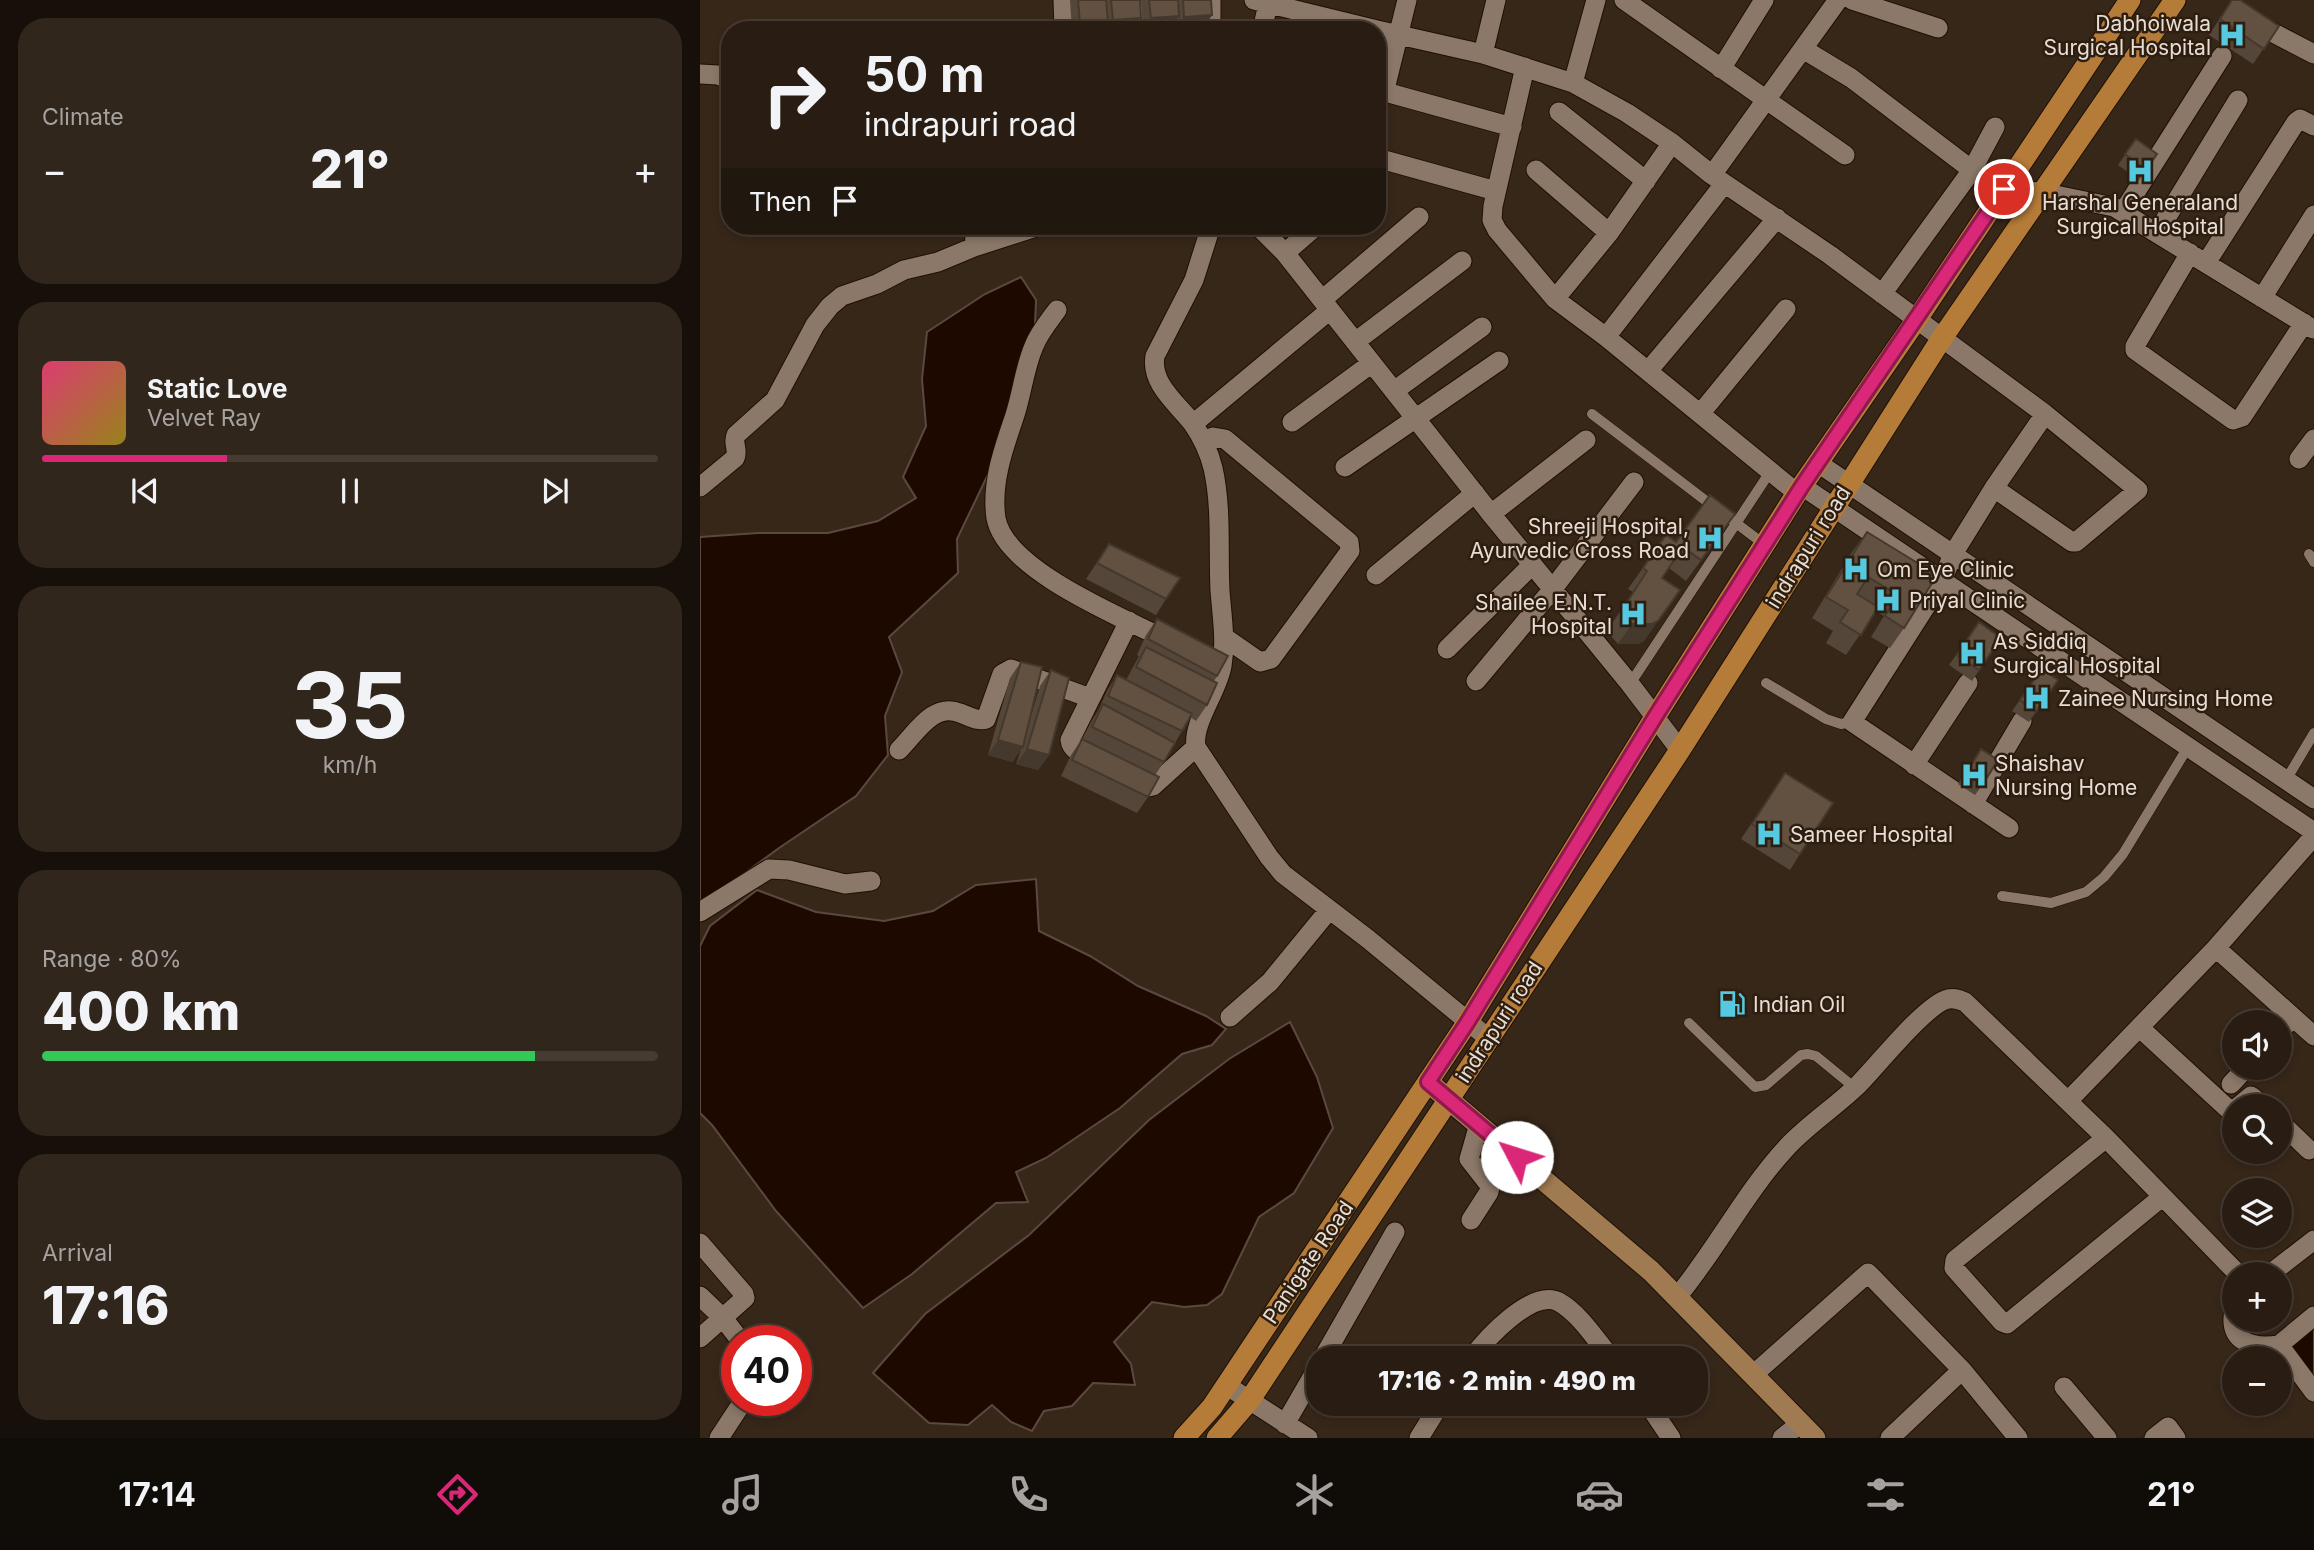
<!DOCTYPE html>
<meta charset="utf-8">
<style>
body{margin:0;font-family:Inter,sans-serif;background:#31261c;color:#f1f3f6;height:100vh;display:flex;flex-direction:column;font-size:26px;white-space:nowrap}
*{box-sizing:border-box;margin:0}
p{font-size:23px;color:#a5a2a0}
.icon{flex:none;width:38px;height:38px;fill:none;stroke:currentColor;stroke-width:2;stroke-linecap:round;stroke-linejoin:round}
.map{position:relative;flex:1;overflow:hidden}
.panel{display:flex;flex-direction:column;gap:18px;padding:18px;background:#17100a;width:700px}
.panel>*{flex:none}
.hud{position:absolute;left:21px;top:21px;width:665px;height:214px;border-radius:28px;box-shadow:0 4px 10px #0003,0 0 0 2px #453b33;background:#291d13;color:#f1f3f6;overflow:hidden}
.fabs{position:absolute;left:1522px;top:1010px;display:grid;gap:14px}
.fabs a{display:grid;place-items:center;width:70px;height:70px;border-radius:50%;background:#291d13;box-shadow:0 4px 10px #0003,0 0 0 2px #453b33;font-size:35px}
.speed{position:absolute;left:21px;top:1325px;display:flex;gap:14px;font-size:35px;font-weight:700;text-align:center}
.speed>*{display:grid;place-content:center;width:91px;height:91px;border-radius:50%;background:#291d13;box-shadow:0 4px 10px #0003,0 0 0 2px #453b33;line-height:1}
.speed .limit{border:10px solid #d22;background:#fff;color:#111}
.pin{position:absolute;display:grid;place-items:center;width:60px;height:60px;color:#fff;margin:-30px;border:4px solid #fff;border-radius:50%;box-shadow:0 2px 7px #0007}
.me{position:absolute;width:77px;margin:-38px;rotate:310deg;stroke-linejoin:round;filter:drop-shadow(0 0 5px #0008)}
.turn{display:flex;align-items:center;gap:24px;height:147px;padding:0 28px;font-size:32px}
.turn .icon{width:91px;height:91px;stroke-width:2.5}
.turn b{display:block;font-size:49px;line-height:60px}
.then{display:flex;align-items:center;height:66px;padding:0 28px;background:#0003;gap:14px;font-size:26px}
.big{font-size:52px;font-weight:800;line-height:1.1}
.panel .widget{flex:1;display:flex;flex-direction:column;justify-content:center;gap:10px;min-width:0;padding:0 24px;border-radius:28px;background:#31261c}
.panel .dial{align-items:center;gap:0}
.dial b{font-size:91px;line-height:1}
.song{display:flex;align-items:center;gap:21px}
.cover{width:84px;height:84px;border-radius:10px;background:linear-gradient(135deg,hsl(340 70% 55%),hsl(50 70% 35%))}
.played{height:7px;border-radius:4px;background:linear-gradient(90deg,#db2777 30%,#453b33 30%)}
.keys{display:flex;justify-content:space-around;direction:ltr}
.heat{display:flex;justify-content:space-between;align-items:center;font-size:38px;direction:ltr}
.charge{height:10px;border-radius:5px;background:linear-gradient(90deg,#34c759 80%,#453b33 0)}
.trip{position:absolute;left:606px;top:1346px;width:402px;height:70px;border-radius:28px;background:#291d13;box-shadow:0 4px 10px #0003,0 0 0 2px #453b33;font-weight:800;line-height:70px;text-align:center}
.tab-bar{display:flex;height:112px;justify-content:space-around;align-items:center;background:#100c08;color:#a5a2a0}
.tab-bar .icon{width:49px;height:49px}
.tab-bar .on{color:#db2777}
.tab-bar b{font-size:32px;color:#f1f3f6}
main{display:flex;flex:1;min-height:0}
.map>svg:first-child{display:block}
.water{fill:#1e0900;stroke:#5b4940;stroke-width:2}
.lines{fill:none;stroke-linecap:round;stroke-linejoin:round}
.lane-casing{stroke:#1e1004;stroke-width:11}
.street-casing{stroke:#1e1004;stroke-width:21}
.secondary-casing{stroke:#1e1004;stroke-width:23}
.primary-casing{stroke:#1e1004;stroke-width:23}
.lane{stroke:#8b7868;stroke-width:10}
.street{stroke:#8b7868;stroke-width:19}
.secondary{stroke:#a07a50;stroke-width:21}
.primary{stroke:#b57b39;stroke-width:21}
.wall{fill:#544638;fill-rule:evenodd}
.shaded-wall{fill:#45392e}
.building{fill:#625141;stroke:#45392e;stroke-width:2}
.route-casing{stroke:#8e194d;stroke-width:18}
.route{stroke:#db2777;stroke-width:12}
.labels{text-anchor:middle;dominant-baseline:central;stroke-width:5;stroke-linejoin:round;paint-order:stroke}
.poi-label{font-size:21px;fill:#e8ddd4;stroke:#2d1e10;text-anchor:start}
.street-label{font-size:21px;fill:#e8ddd4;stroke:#2d1e10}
</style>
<main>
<section class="panel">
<div class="widget"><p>Climate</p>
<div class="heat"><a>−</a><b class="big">21°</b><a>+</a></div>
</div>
<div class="widget">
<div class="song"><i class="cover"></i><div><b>Static Love</b><p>Velvet Ray</p></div></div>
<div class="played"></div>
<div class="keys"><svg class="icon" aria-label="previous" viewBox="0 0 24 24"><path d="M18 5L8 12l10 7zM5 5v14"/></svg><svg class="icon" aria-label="pause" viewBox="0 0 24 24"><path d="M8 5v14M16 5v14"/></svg><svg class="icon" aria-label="next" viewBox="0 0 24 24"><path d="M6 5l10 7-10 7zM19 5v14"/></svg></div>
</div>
<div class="widget dial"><b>35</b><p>km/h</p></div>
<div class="widget"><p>Range · 80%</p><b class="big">400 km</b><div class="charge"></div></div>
<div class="widget"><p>Arrival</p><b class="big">17:16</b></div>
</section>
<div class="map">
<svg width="1614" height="1438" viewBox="0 0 1614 1438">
<rect width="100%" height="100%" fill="#372719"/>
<!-- water -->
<path class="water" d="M321,277L336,300L335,325L293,464L257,539L258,573L189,637L202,672L185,716L188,755L156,796L79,848L0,906V537L58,533H128L178,521L216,498L203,477L226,426L222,379L227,332L285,294Z
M336,879L339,931L390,956L438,986L506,1016L526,1029L512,1045L482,1054L420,1108L346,1158L316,1172L328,1202L296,1203L212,1274L163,1308L76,1211L12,1125L0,1113V946L10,926L57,890L116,912L184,921L233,911L276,885Z
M590,1022L617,1077L633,1128L594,1193L559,1217L522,1294L507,1305L484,1307L452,1302L414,1342L431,1364L435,1385L393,1383L372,1406L344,1411L332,1431L311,1422L292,1405L268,1425L229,1423L173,1373L225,1314L329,1235L449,1120L529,1059Z
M1614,1321V1389L1585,1353Z"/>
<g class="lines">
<defs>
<path id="lane" d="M892,414L1014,507
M1032,520L1065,545
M1609,554L1614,562
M1066,683L1126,719L1141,724L1152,722
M930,684L1070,472
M1586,780L1614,733
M1302,896L1351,903L1386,892L1404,877L1423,854L1488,747
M989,1023L1055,1087L1066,1085L1101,1055L1108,1054L1116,1056L1155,1088"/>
<path id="street" d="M363,0L364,30
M436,0L438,30
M511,0V30
M554,0L677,30
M707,0L685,89L689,93L812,127
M924,0L1145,155
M1152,0L1238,28
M1566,29L1614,54
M562,30L569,0
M677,30L783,54L873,83L927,113L972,143L1012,175L1130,255L1242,338L1345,414L1438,490L1376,542H1372L1294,488
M1103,49L1151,78L1272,170
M783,54L796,0
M825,67L793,206L792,220L797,230L855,299L906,337L1097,493
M1021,69L1064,0
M0,74L18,75L30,80
M873,83L896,0
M859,112L946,181
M677,158L796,191
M836,170L909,233
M1012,175L1138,0
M1304,189L1341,192L1414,207L1613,329
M1423,212L1522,56
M511,226L494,280L455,356C450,384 478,404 493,424C502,437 509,452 513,468C522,508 518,550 520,591C522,616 526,641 522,666C518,691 492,723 496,747L569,857L583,874L668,939L788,1038
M558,226L585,253L791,514L930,684L980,750
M1457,233L1538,100
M274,247L339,226
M585,253L616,226
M1490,253L1435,346V350L1533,420L1542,417L1604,323
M1506,263L1596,122L1600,119L1614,126
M1182,294L1272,170L1295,127
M1562,298L1614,215
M855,299L909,233L972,143
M622,300L719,217
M357,310C349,321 339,333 334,346C324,369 322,395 314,418C303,450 291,484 296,518C305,571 426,619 471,642
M906,337L1024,184
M655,342L762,261
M948,371L1077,218
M694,391L782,327
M1000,414L1086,309
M592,422L672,363
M493,424L630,310
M503,441L513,437L525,439L649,542L650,551L571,659L560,662L524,637
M1599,459L1614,439
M1118,463L1614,799
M645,467L799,361
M1102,486L1614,832
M0,487L35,458C39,450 32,443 36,435L75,400L115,325L130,306L142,296L177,284L204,270L238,262L274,247L276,226
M791,514L886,440
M676,575L775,493
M747,649L832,565
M776,681L852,590L934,482
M199,750C216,733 233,702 260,713C269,716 278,722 286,719L302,674L311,669L390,698
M397,761C387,756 371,752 370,740L429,621
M1214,765L1268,683
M430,778L448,787L453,786L496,747
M1273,804L1322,721
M1309,828L1152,722L1242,581L1253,554L1294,488L1345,414
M0,912L69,869L89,870L145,884L171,881
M1516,948L1614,836
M530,1017L570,982L629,910
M1440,1028L1527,1108L1535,1109
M1580,1031L1593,1017
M1531,1084L1546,1068
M1369,1100L1516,948L1614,1036
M1539,1106L1551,1096L1564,1106
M1580,1122L1609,1150
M1462,1197L1307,1324L1302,1322L1254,1268L1255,1260L1406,1138L1538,1274
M771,1220L789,1192L790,1186L769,1159L779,1124
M0,1243L44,1294L45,1298L0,1338
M1570,1274L1614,1240
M0,1296L23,1318L40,1340
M977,1297C1017,1249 1045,1192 1088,1146C1109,1124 1135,1107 1157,1086C1177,1066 1222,1009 1245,1000C1252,997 1258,999 1265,1002L1406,1138
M1535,1305C1526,1340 1548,1349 1579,1345
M1614,1316L1579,1345L1614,1392
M623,1358L695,1232
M772,1358C786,1339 832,1288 859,1302C880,1314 896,1340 911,1358
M1262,1370L1318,1438
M1054,1374L1168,1273L1262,1370L1190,1438
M526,1385L608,1438
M1364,1387L1407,1438
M948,1404L971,1438
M585,1424L618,1367
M19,1438L44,1400
M719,1438L740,1404
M1082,1438L1101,1423
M1454,1438L1468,1427L1476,1438"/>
<path id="secondary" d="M728,1082L951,1271L1115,1438"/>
<path id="primary" d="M484,1438L512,1407L767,1023L955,717L1097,493L1217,319L1430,0
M517,1438L549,1401L980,750L1242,338L1475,0"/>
</defs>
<!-- lane casing -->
<use href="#lane" class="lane-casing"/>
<!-- street casing -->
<use href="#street" class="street-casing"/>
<!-- secondary casing -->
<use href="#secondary" class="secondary-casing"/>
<!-- primary casing -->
<use href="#primary" class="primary-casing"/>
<!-- lane -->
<use href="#lane" class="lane"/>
<!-- street -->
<use href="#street" class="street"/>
<!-- secondary -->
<use href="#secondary" class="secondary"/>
<!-- primary -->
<use href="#primary" class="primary"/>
</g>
<!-- wall -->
<path class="wall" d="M370,0H440L430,28L410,30H372Z
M441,0H511L512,15L505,25L478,27L479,30H449L450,28H443ZM476,19L477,25L472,26Z
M1532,0L1579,26L1553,64L1509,35Z
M1436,139L1457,154L1439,180L1418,165Z
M1035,514L986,581L969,568L962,578L944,641L938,644H918L909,634L912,629L909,628L933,592L928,589L966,535L976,542Z
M1167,532L1237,575L1204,628L1190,648L1171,637L1184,616L1176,611L1146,655L1126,643L1133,631L1112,618L1152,552Z
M409,544L466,599L456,615L386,579Z
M457,619L517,676L514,681L507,705L496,721L490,717L464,762L455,775L448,797L437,813L361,776L371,755L382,739L392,720L398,711L407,691L417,675L426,680L439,656L437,655L446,635Z
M1279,622L1301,638L1272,681L1249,665Z
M321,662L328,726L340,686L351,670L349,755L338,770L316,764L321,750L312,762L288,755L310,678Z
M1342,669L1336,712L1329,722L1312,711Z
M1281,749L1283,784L1275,795L1258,784Z
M1085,773L1100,854L1090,870L1041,839Z"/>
<!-- shaded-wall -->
<path class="shaded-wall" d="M512,15L505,25L477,27L484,17Z
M479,16L471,26L443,28L451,18Z
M441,18L434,28L406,30L413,20Z
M408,21L401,30L379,29L375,30L380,23Z
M980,590L944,641L938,644H918L932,624Z
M298,740L323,747L312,762L288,755Z
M327,749L349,755L338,770L316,764Z"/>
<!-- building -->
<path class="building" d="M378,0H406L408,21L380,23Z
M411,0H440L441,18L413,20Z
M449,0H478L479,16L451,18Z
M483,0H511L512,15L484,17Z
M1532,0H1540L1579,26L1564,49L1520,19Z
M478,25L479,30H450V27Z
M513,25V30H485V27Z
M407,27V30H379V29Z
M442,27V30H414Z
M1436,139L1457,154L1446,170L1425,154Z
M1010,495L1035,514L1001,560L983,547L962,578L980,590L958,621L952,624H932L923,613L926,609L924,607L947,571L943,568L966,535L976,542Z
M1167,532L1237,575L1204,628L1185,616L1198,595L1168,577L1157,594L1178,607L1161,635L1140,622L1148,610L1126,597Z
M409,544L480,578L466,599L397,563Z
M457,619L528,656L517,676L448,639Z
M1279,622L1301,638L1279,670L1257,655Z
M446,647L517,683L507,705L436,667Z
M321,662L342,667L323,747L298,740Z
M1342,669L1358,680L1336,712L1320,700Z
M351,670L369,678L349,755L327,749Z
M417,675L492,714L482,731L408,696Z
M403,704L475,743L464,762L392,727Z
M382,739L459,777L448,797L372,760Z
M1281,749L1298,760L1283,784L1266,774Z
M1085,773L1133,803L1100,854L1052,824Z"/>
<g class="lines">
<defs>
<path id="route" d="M817,1157L728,1082L767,1023L955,717L1102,486L1304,189"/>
</defs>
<!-- route casing -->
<use href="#route" class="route-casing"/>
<!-- route -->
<use href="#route" class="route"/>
</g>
<!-- icons -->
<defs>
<symbol id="hospital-bare" viewBox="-9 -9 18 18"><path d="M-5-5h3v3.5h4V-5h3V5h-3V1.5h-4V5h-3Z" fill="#56c9e1" stroke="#2d1e10" stroke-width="2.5" paint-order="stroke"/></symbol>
<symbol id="fuel-bare" viewBox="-9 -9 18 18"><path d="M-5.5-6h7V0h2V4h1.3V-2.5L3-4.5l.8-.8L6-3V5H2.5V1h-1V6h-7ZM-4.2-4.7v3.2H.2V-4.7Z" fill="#56c9e1" stroke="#2d1e10" stroke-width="2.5" paint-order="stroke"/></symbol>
</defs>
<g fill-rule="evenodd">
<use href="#hospital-bare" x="1513" y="16" width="38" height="38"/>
<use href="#hospital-bare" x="1421" y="152" width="38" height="38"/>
<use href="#hospital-bare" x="991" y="519" width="38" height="38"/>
<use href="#hospital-bare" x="1137" y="550" width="38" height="38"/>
<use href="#hospital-bare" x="1169" y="581" width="38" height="38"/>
<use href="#hospital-bare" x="914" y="595" width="38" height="38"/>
<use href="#hospital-bare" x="1253" y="634" width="38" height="38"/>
<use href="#hospital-bare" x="1318" y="679" width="38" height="38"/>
<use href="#hospital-bare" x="1255" y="756" width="38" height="38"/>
<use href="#hospital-bare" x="1050" y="815" width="38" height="38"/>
<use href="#fuel-bare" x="1013" y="985" width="38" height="38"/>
</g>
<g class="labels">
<!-- poi labels -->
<g class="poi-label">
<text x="1511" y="23" text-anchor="end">Dabhoiwala<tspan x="1511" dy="24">Surgical Hospital</tspan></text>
<text x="1440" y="202" text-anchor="middle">Harshal Generaland<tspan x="1440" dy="24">Surgical Hospital</tspan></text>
<text x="989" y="526" text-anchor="end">Shreeji Hospital,<tspan x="989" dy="24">Ayurvedic Cross Road</tspan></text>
<text x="1177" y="569">Om Eye Clinic</text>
<text x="1209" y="600">Priyal Clinic</text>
<text x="912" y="602" text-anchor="end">Shailee E.N.T.<tspan x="912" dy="24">Hospital</tspan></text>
<text x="1293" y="641">As Siddiq<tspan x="1293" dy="24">Surgical Hospital</tspan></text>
<text x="1358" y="698">Zainee Nursing Home</text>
<text x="1295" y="763">Shaishav<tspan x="1295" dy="24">Nursing Home</tspan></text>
<text x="1090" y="834">Sameer Hospital</text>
<text x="1053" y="1004">Indian Oil</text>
</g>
<!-- street labels -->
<g class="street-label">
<text transform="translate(1108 547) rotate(-58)">indrapuri road</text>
<text transform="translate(799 1022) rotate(-57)">indrapuri road</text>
<text transform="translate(608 1262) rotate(-56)">Panigate Road</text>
</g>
</g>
</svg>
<div class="fabs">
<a><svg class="icon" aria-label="sound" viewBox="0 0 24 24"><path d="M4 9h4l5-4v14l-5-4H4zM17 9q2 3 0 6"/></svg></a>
<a><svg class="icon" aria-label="search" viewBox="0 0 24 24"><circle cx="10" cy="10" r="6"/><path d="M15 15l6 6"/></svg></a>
<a><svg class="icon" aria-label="layers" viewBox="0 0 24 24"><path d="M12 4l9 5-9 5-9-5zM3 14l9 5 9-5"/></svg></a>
<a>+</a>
<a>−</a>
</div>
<div class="speed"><div class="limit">40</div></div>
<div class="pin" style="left:1304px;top:189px;background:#d93025"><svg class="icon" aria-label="arrive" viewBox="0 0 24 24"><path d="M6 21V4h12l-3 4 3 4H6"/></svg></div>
<svg class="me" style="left:817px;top:1157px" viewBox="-20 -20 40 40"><circle r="19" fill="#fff"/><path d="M0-13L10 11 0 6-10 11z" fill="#db2777"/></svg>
<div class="trip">17:16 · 2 min · 490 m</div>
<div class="hud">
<div class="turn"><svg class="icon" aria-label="right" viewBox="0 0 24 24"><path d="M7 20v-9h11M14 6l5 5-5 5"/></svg><div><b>50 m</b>indrapuri road</div></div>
<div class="then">Then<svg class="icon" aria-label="arrive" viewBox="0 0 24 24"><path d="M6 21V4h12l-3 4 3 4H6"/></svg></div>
</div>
</div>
</main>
<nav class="tab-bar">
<b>17:14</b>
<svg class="icon on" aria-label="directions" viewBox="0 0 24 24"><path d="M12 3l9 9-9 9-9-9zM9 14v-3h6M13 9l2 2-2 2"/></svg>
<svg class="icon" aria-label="music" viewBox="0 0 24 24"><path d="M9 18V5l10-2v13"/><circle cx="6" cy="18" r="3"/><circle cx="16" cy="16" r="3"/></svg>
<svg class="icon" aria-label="phone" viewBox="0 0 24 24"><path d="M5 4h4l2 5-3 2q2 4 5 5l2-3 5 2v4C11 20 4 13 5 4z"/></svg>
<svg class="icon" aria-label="climate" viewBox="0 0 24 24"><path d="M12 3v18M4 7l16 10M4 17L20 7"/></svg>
<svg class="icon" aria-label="car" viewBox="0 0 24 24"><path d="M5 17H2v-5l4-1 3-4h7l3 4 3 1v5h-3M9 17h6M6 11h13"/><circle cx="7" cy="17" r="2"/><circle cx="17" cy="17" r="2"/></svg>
<svg class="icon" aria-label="filters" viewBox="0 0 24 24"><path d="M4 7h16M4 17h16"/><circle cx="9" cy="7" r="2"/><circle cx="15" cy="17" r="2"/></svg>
<b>21°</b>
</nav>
